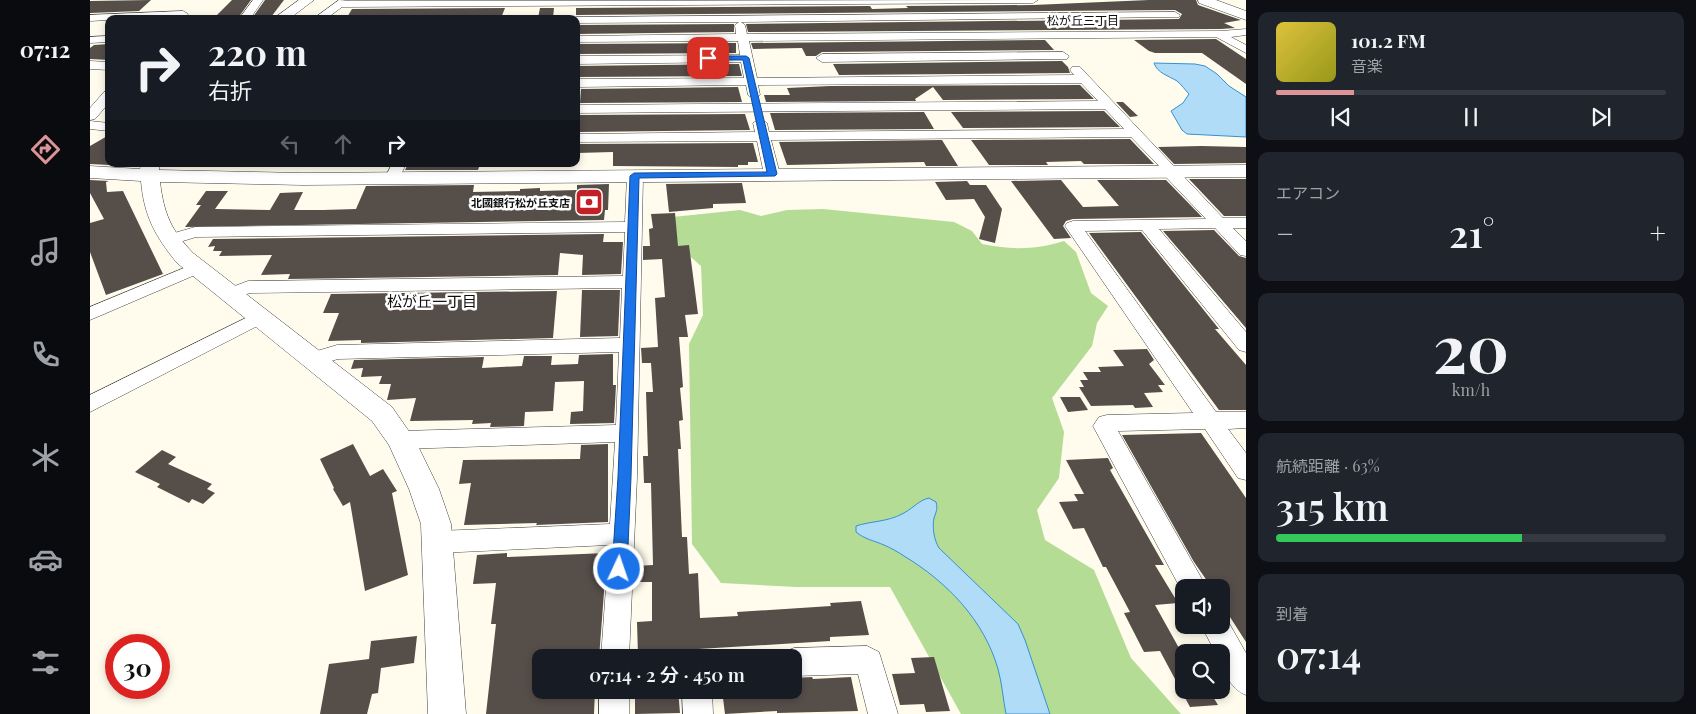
<!DOCTYPE html>
<html lang="ja">
<meta charset="utf-8">
<style>
body{margin:0;font-family:"Playfair Display","Noto Sans JP",serif;background:#20242c;color:#f1f3f6;height:100vh;display:flex;flex-direction:column;font-size:19px;white-space:nowrap}
*{box-sizing:border-box;margin:0}
p{font-size:16px;color:#9ea1a6}
.icon{flex:none;width:28px;height:28px;fill:none;stroke:currentColor;stroke-width:2;stroke-linecap:round;stroke-linejoin:round}
.map{position:relative;flex:1;overflow:hidden}
.panel{display:flex;flex-direction:column;gap:12px;padding:12px;background:#0d0f14;width:450px}
.panel>*{flex:none}
.banner{position:absolute;left:15px;top:15px;width:475px;height:152px;border-radius:10px;box-shadow:0 2px 8px #0003;background:#171b24;color:#f1f3f6;overflow:hidden}
.fabs{position:absolute;left:1085px;top:579px;display:grid;gap:10px}
.fabs a{display:grid;place-items:center;width:55px;height:55px;border-radius:10px;background:#171b24;box-shadow:0 2px 8px #0003;font-size:25px}
.speed{position:absolute;left:15px;top:634px;display:flex;gap:10px;font-size:25px;font-weight:700;text-align:center}
.speed>*{display:grid;place-content:center;width:65px;height:65px;border-radius:50%;background:#171b24;box-shadow:0 2px 8px #0003;line-height:1}
.speed .limit{border:8px solid #d22;background:#fff;color:#111}
.pin{position:absolute;display:grid;place-items:center;width:42px;height:42px;color:#fff;margin:-21px;border-radius:10px;box-shadow:0 2px 8px #0006}
.me{position:absolute;width:55px;margin:-28px;rotate:3deg;stroke-linejoin:round;filter:drop-shadow(0 0 4px #0008)}
.turn{display:flex;align-items:center;gap:18px;height:105px;padding:0 20px;font-size:22px}
.turn .icon{width:65px;height:65px;stroke-width:2.5}
.turn b{display:block;font-size:35px;line-height:42px}
.lanes{display:flex;align-items:center;height:48px;padding:0 20px;background:#0003;justify-content:center;gap:25px;direction:ltr}
.lanes .off{opacity:.35}
.big{font-size:38px;font-weight:600;line-height:1.1}
.panel .widget{flex:1;display:flex;flex-direction:column;justify-content:center;gap:8px;min-width:0;padding:0 18px;border-radius:10px;background:#20242c}
.panel .dial{align-items:center;gap:0}
.dial b{font-size:65px;line-height:1}
.song{display:flex;align-items:center;gap:15px}
.cover{width:60px;height:60px;border-radius:8px;background:linear-gradient(135deg,hsl(50 70% 55%),hsl(60 70% 35%))}
.played{height:5px;border-radius:2px;background:linear-gradient(90deg,#dc9498 20%,#363941 20%)}
.keys{display:flex;justify-content:space-around;direction:ltr}
.heat{display:flex;justify-content:space-between;align-items:center;font-size:28px;direction:ltr}
.charge{height:8px;border-radius:4px;background:linear-gradient(90deg,#34c759 63%,#363941 0)}
.trip{position:absolute;left:442px;top:649px;width:270px;height:50px;border-radius:10px;background:#171b24;box-shadow:0 2px 8px #0003;font-weight:600;line-height:50px;text-align:center}
main{display:flex;flex:1;min-height:0}
.dock{display:flex;flex-direction:column;width:90px;justify-content:space-around;align-items:center;background:#090b0e;color:#9ea1a6}
.dock .icon{width:35px;height:35px}
.dock .selected{color:#dc9498}
.dock b{font-size:22px;color:#f1f3f6}
.map>svg:first-child{display:block}
.forest{fill:#b4dc94}
.water{fill:#b0dcf8;stroke:#3491d2}
.building{fill:#564e49}
.lines{fill:none;stroke-linecap:round;stroke-linejoin:round}
.minor-casing{stroke:#404040;stroke-width:1}
.tertiary-casing{stroke:#404040;stroke-width:1}
.minor{fill:#fff;fill-rule:evenodd}
.tertiary{fill:#fff;fill-rule:evenodd}
.route{fill:#1a73e8;stroke:#114b97}
.labels{text-anchor:middle;dominant-baseline:central;stroke-width:5;stroke-linejoin:round;paint-order:stroke}
.far-poi-label{font-size:11px;font-weight:bold;fill:#0d0d0d;stroke:#fff;text-anchor:end}
.far-neighbourhood-label{font-size:12px;fill:#0d0d0d;stroke:#fff}
.neighbourhood-label{font-size:15px;fill:#0d0d0d;stroke:#fff}
</style>
<main>
<nav class="dock">
<b>07:12</b>
<svg class="icon selected" aria-label="directions" viewBox="0 0 24 24"><path d="M12 3l9 9-9 9-9-9zM9 14v-3h6M13 9l2 2-2 2"/></svg>
<svg class="icon" aria-label="music" viewBox="0 0 24 24"><path d="M9 18V5l10-2v13"/><circle cx="6" cy="18" r="3"/><circle cx="16" cy="16" r="3"/></svg>
<svg class="icon" aria-label="phone" viewBox="0 0 24 24"><path d="M5 4h4l2 5-3 2q2 4 5 5l2-3 5 2v4C11 20 4 13 5 4z"/></svg>
<svg class="icon" aria-label="climate" viewBox="0 0 24 24"><path d="M12 3v18M4 7l16 10M4 17L20 7"/></svg>
<svg class="icon" aria-label="car" viewBox="0 0 24 24"><path d="M5 17H2v-5l4-1 3-4h7l3 4 3 1v5h-3M9 17h6M6 11h13"/><circle cx="7" cy="17" r="2"/><circle cx="17" cy="17" r="2"/></svg>
<svg class="icon" aria-label="filters" viewBox="0 0 24 24"><path d="M4 7h16M4 17h16"/><circle cx="9" cy="7" r="2"/><circle cx="15" cy="17" r="2"/></svg>
</nav>
<div class="map">
<svg width="1156" height="714" viewBox="0 0 1156 714">
<rect width="100%" height="100%" fill="#fffced"/>
<!-- forest -->
<path class="forest" d="M733,209L864,222L882,231L892,244C922,250 945,250 974,241L986,252L1001,293L1018,306L1007,323L1002,346L962,398L974,432L969,478L947,510L955,540L1004,570L1041,658L1091,714H871L800,587H706L631,583L602,544L599,344L613,315L611,266L586,244L583,217L650,210L671,216L697,210Z"/>
<!-- water -->
<path class="water" d="M1064,63L1105,64L1115,66L1127,74L1139,86L1156,97V137L1097,134L1092,130L1081,111L1093,103L1099,94C1095,90 1092,85 1087,81C1079,76 1067,73 1064,63Z
M839,498L846,502C848,509 846,512 844,518C842,527 844,540 849,548L928,624L935,640L960,714H916C913,699 912,683 908,669C894,620 857,582 814,556C808,552 801,548 794,545C785,541 774,539 766,532V526C781,521 797,522 812,514C821,510 829,500 839,498Z"/>
<!-- building -->
<path class="building" d="M61,0L49,11L0,13V1Z
M142,0H161L148,18H124Z
M175,0H194L181,17H163Z
M1059,0H1106L1108,5L1151,20L1134,23L1145,28L1131,29L658,32L656,24L1089,19L1092,14L1085,10L486,15V8L780,6L782,9L818,8L816,6L943,5Z
M415,8L411,18L256,19L262,9Z
M450,8H464L463,18H448Z
M644,24V32L486,34V25Z
M1126,39L1156,59V84L1112,53H1065L1059,51L1044,40Z
M955,40L964,50L732,52L726,56H716L712,48L663,49L661,43Z
M646,43V53L486,54V44Z
M19,44V60L0,59V48L4,45Z
M972,61L978,67L980,73L749,75L743,64Z
M649,64L652,76L486,77V66Z
M990,85L1004,99L853,100L843,87L825,99L826,101L676,102L674,95H700L697,88L740,86Z
M648,87L652,102L490,103L491,89Z
M1026,102H1033L1048,116L1040,117Z
M1014,111L1030,127L873,128L861,112Z
M834,112L844,129L685,130L680,113Z
M655,114L660,130L489,132L490,115Z
M19,135V165L0,164V146Z
M1040,139L1064,164H994L991,161L956,162L958,165H899L881,140Z
M852,140L868,166H836L834,162L697,165L689,142Z
M663,143L668,162H658V165H648V167L523,166V152L487,153L488,144Z
M1111,146L1156,147V163L1084,164L1068,147Z
M318,164H390L388,170H315Z
M1099,179H1156V216H1134Z
M0,180L19,181L16,182L17,192L33,191L73,274L16,295L0,252V223L14,219L0,193Z
M971,180L993,207L1029,206L1007,180H1076L1112,217L983,219L976,221L973,226L981,238L964,239L921,181Z
M877,181L880,185H896L912,209L905,243L889,239L895,217L884,199L856,200L845,182Z
M652,183L656,203L623,204V208L579,212L576,184Z
M519,184L518,210H515L514,220L95,227L111,205H106L116,191H138L125,209L180,210L190,193L213,192L204,210H233L266,209L276,186L384,185L383,192L430,191V189L450,188V191L487,190V185Z
M585,213L588,246L599,245L608,314L595,315L598,337H589L593,387L590,388L593,420L589,421L591,449H588L592,537H597L599,574L608,573L610,618L648,616L647,612L741,606L740,603L771,601L779,635L740,637V641L592,650V653L548,655L547,622L562,621V582H544L545,566L563,565L561,483H554L553,456H558L556,392H563L561,363H552L551,348L568,347L565,298L575,297L572,259L553,260V246H560L559,229L563,228L561,214Z
M1124,230L1149,256L1156,258V328L1073,231Z
M1051,232L1129,329H1125L1156,365V410H1129L999,233Z
M514,234L513,242H533L531,274L492,275L493,255L470,253L468,275L198,279L200,274L171,275L182,255L129,256L132,251H123L125,246L118,247L123,239Z
M492,290H530L528,336L490,337Z
M467,291L463,338L271,343V340L238,341L249,313H233L241,294Z
M1057,349L1064,360L1059,364L1075,385H1068L1073,392L1054,393L1063,407L1045,408L1043,405L1001,406L989,387H994L990,380H998L993,372H1011L1008,367L1034,366L1023,350Z
M523,354V385H526L524,423L480,424L481,412L493,411L494,381L465,382L463,411L435,412L434,426L400,427L401,423L382,424L383,420L320,421L326,398L297,400L301,384H289L292,376L271,377L273,368L261,369L264,360L394,357L392,368L432,366L434,356H462L461,365L488,364L489,355Z
M970,397H990L998,410L978,412Z
M1111,433L1156,498V642L1131,603V588H1122L1104,562L1032,435Z
M263,444L280,476L293,469L307,491L302,493L318,575L275,591L260,502L253,506L243,489L244,488L230,459Z
M518,444V522L446,525L447,523L374,525L381,483L369,484L373,460L490,459L491,445Z
M72,450L86,457L78,464L122,484L117,489L125,493L113,504L102,499L99,503L67,487L70,484L45,472Z
M1018,458L1023,468L1020,470L1074,565H1065L1088,603L1065,605L1094,657V690H1119L1128,705L1100,707L1070,651L1054,652L1034,613L1040,612L1016,567H1013L994,528L983,529L969,502L988,501L984,494H994L976,460Z
M417,553V557L517,553L509,658H451V690H505L504,714H396L406,624H401L406,583L383,584L387,555Z
M327,636L324,663L291,668L288,693L282,694L277,714H230L239,664L279,659L281,641Z
M844,657L860,711L836,712L834,704L810,705L802,674L825,673L821,658Z
M722,677L723,679L761,677L768,711L687,713V711L635,714L632,690H704V678Z
M545,690H588L590,713L545,714Z"/>
<g class="lines">
<defs>
<path id="minor" d="M163,0H173L160,19H149Z
M249,0L261,1L948,0L943,3L252,7L236,19H223Z
M93,11L98,14L97,16L19,19V20L0,21V15Z
M1085,12L1090,15L1089,17L651,22L655,25L657,34L1131,31L1156,29V35L1141,37L1156,45V53L1126,37L659,41L667,78L984,75L980,70L982,67H990L1133,218H1156V228H1143L1156,241V256L1150,255L1125,228L1069,229L1156,332V352L1149,350L1052,230L995,231L1126,412H1156V428L1138,429L1156,453V480L1148,478L1115,429L1028,431L1117,588H1094V595L1003,426L1009,417L1017,415L1103,413L975,226L977,223L983,221L1116,219L1074,175L1072,172L1073,170L1041,137L681,140L690,174L687,177H677L674,174L667,141L486,142V134L665,132L663,123L670,119L677,123L679,132L1034,129L1015,109L486,113V105L1008,101L991,83L668,85L670,95L664,99L658,95L656,85L486,87V79L654,78L651,62L486,64V56L650,55L648,41L486,42V36L646,34L645,25L649,22L486,23V19H481L486,17Z
M19,36V42L0,43V37Z
M973,52L979,56L977,59L732,62L726,58L732,54Z
M0,61L19,62V70L0,69Z
M19,91V103L5,119L0,120V108L14,92Z
M0,121L19,123V131L0,129Z
M302,164H316L308,181H298L295,178Z
M545,171L550,173L553,176L547,477L539,658H511L519,545L348,553L339,550L335,542L339,534L348,531L520,524L525,442L311,449L303,446L300,440L303,434L311,431L526,425L529,352L248,359L224,366L217,364L214,359L217,354L247,345L530,338L532,288L160,293L140,300L134,298L131,294L134,290L158,281L533,276L535,232L106,237L80,245L74,244L72,240L74,236L105,227L535,222L537,176L540,173Z
M106,263L112,264L115,268L112,272L0,320V307Z
M170,311L177,313L179,317L177,321L0,412V395Z
M1131,615L1135,616L1156,653V695C1140,689 1131,669 1131,652H1125L1111,625H1131Z
M777,646L789,652L808,714H778L768,674L704,676V658H692L694,652L704,648Z
M509,690H539V714H509Z
M592,690H622L623,714H593Z"/>
<path id="tertiary" d="M209,0H224L199,19H183Z
M1108,0H1126L1156,11V20L1109,3Z
M51,164H69V170L213,173L1156,165V177L213,185L70,182C74,214 81,230 103,253L302,407L325,440L349,489L361,524L376,714H338L331,524L319,489L299,445L282,421L87,263C65,236 54,216 51,181L0,178V166L50,169Z"/>
</defs>
<!-- minor casing -->
<use href="#minor" class="minor-casing"/>
<!-- tertiary casing -->
<use href="#tertiary" class="tertiary-casing"/>
<!-- minor -->
<use href="#minor" class="minor"/>
<!-- tertiary -->
<use href="#tertiary" class="tertiary"/>
</g>
<!-- route -->
<path class="route" d="M656,56L659,58L687,174L685,176L549,178L541,477L537,569L534,574L529,576L524,574L522,569L528,477L540,176L544,173L677,172L653,60H618L615,58L618,56Z"/>
<!-- icons -->
<defs>
<symbol id="bank-square" viewBox="-11 -11 22 22"><rect x="-9" y="-9" width="18" height="18" rx="4" fill="#c22026" stroke="#fff"/><path d="M-6-4H6V4H-6ZM0-2.3a2.3 2.3 0 1 0 0 4.6a2.3 2.3 0 1 0 0-4.6Z" fill="#fff"/></symbol>
</defs>
<g fill-rule="evenodd">
<use href="#bank-square" x="483" y="186" width="32" height="32"/>
</g>
<g class="labels">
<!-- far-poi labels -->
<g class="far-poi-label">
<text x="480" y="202">北國銀行松が丘支店</text>
</g>
<!-- far-neighbourhood labels -->
<g class="far-neighbourhood-label">
<text x="993" y="20">松が丘三丁目</text>
</g>
<!-- neighbourhood labels -->
<g class="neighbourhood-label">
<text x="342" y="301">松が丘一丁目</text>
</g>
</g>
</svg>
<div class="fabs">
<a><svg class="icon" aria-label="sound" viewBox="0 0 24 24"><path d="M4 9h4l5-4v14l-5-4H4zM17 9q2 3 0 6"/></svg></a>
<a><svg class="icon" aria-label="search" viewBox="0 0 24 24"><circle cx="10" cy="10" r="6"/><path d="M15 15l6 6"/></svg></a>
</div>
<div class="speed"><div class="limit">30</div></div>
<div class="pin" style="left:618px;top:58px;background:#d93025"><svg class="icon" aria-label="arrive" viewBox="0 0 24 24"><path d="M6 21V4h12l-3 4 3 4H6"/></svg></div>
<svg class="me" style="left:529px;top:569px" viewBox="-20 -20 40 40"><circle r="17" fill="#1a73e8" stroke="#fff" stroke-width="3"/><path d="M0-11L8 9 0 5-8 9z" fill="#fff"/></svg>
<div class="trip">07:14 · 2 分 · 450 m</div>
<div class="banner">
<div class="turn"><svg class="icon" aria-label="right" viewBox="0 0 24 24"><path d="M7 20v-9h11M14 6l5 5-5 5"/></svg><div><b>220 m</b>右折</div></div>
<div class="lanes"><svg class="icon off" aria-label="left" viewBox="0 0 24 24"><path d="M17 20v-9H6M10 6l-5 5 5 5"/></svg><svg class="icon off" aria-label="ahead" viewBox="0 0 24 24"><path d="M12 20V5M6 11l6-6 6 6"/></svg><svg class="icon" aria-label="right" viewBox="0 0 24 24"><path d="M7 20v-9h11M14 6l5 5-5 5"/></svg></div>
</div>
</div>
<section class="panel">
<div class="widget">
<div class="song"><i class="cover"></i><div><b>101.2 FM</b><p>音楽</p></div></div>
<div class="played"></div>
<div class="keys"><svg class="icon" aria-label="previous" viewBox="0 0 24 24"><path d="M18 5L8 12l10 7zM5 5v14"/></svg><svg class="icon" aria-label="pause" viewBox="0 0 24 24"><path d="M8 5v14M16 5v14"/></svg><svg class="icon" aria-label="next" viewBox="0 0 24 24"><path d="M6 5l10 7-10 7zM19 5v14"/></svg></div>
</div>
<div class="widget"><p>エアコン</p>
<div class="heat"><a>−</a><b class="big">21°</b><a>+</a></div>
</div>
<div class="widget dial"><b>20</b><p>km/h</p></div>
<div class="widget"><p>航続距離 · 63%</p><b class="big">315 km</b><div class="charge"></div></div>
<div class="widget"><p>到着</p><b class="big">07:14</b></div>
</section>
</main>
